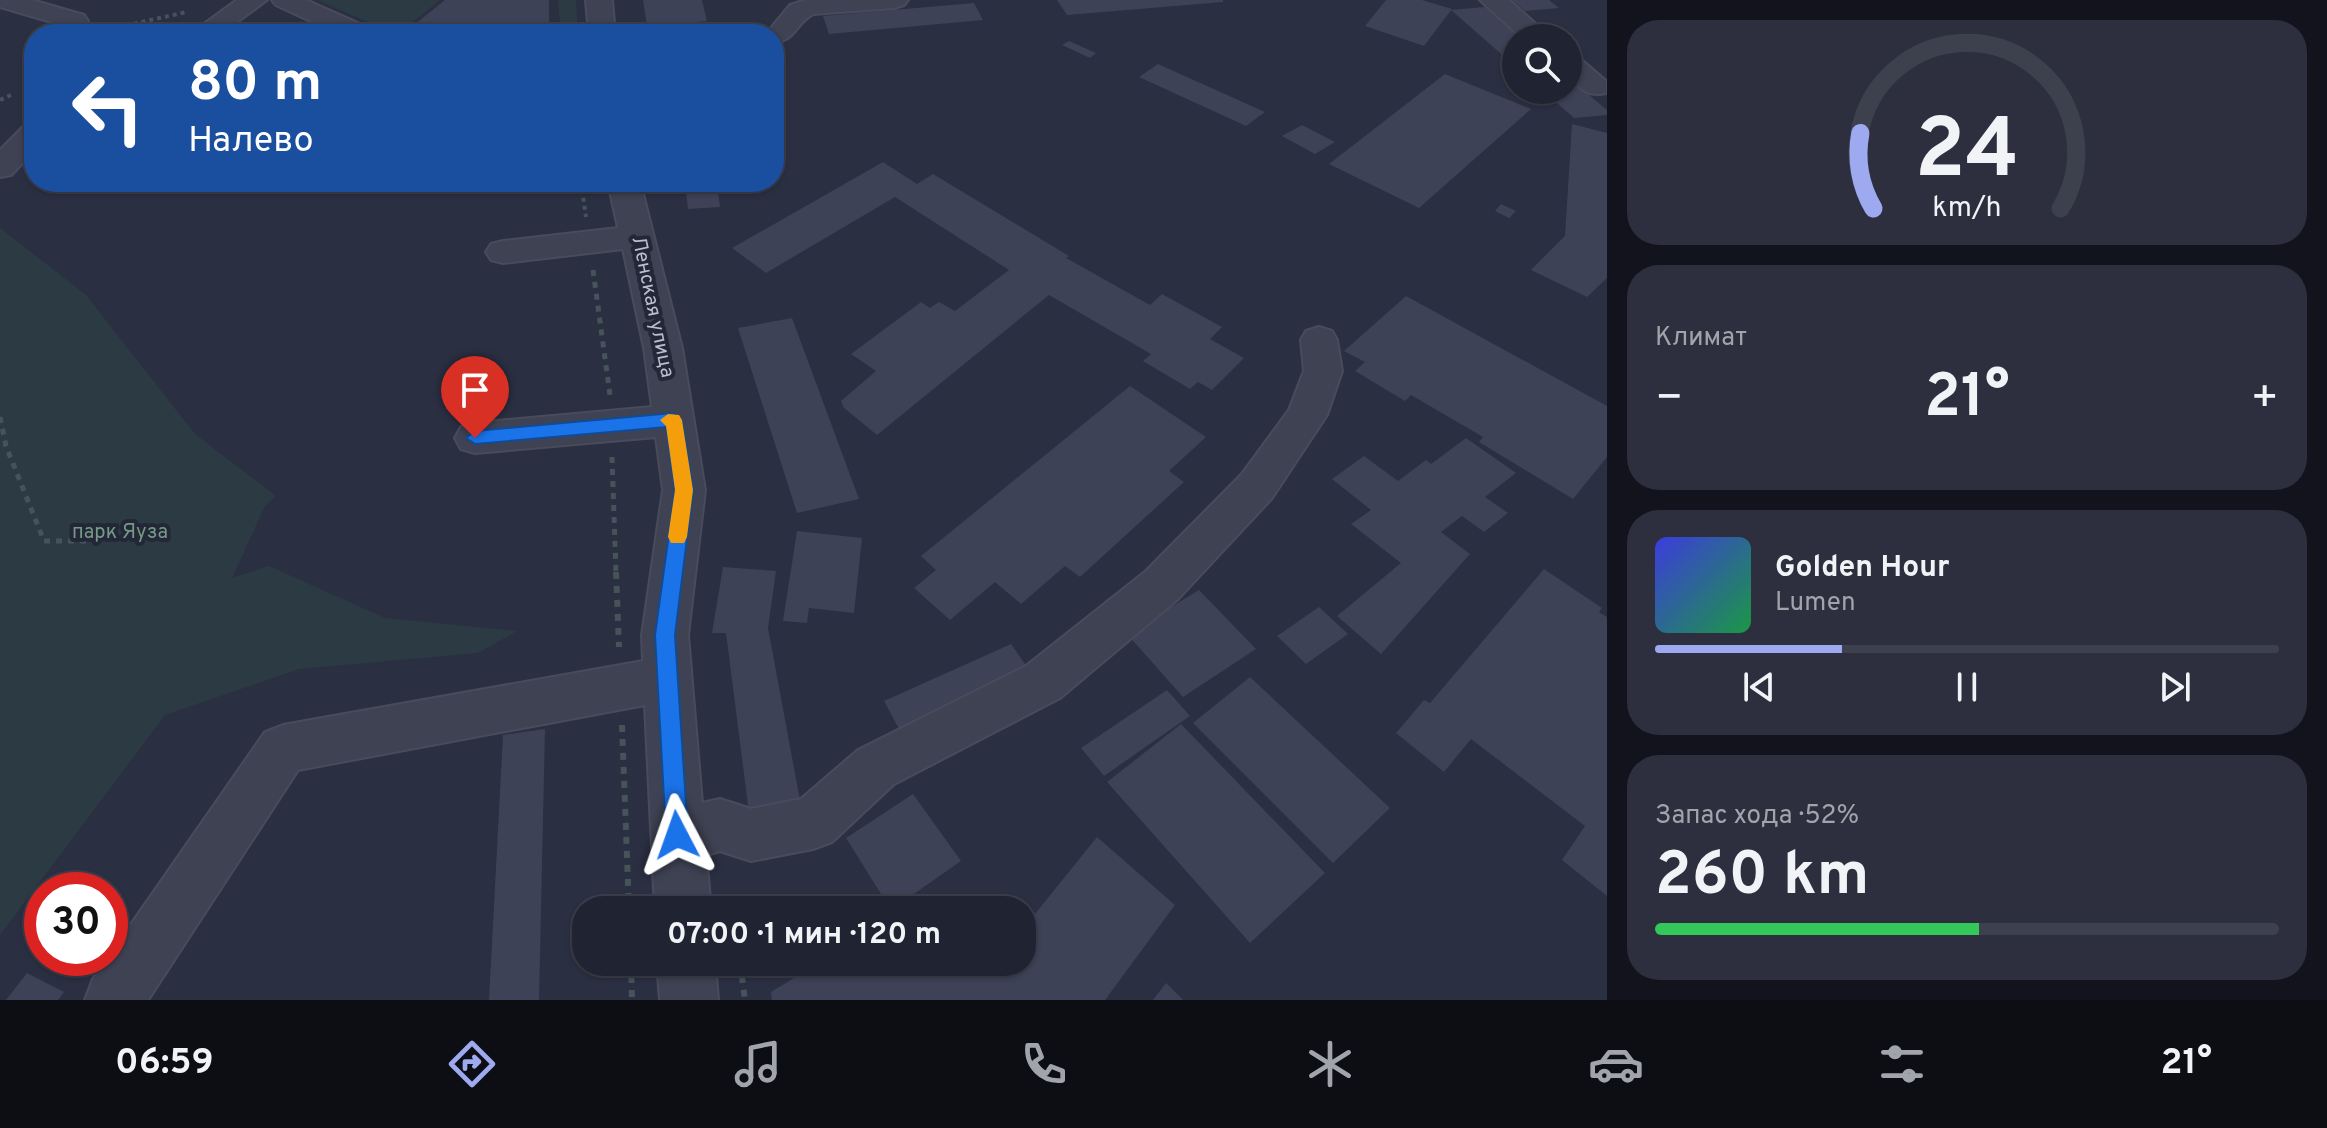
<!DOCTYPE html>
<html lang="ru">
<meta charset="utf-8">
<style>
body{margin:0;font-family:Overpass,sans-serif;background:#2d2f3e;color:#f1f3f6;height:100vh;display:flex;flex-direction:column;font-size:30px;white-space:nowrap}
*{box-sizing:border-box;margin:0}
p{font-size:26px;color:#a2a4ac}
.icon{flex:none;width:44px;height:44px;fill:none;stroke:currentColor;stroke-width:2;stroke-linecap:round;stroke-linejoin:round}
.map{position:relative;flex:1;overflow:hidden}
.sheet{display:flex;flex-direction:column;gap:20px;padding:20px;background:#12131c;width:720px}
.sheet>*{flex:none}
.top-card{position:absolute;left:24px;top:24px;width:760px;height:168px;border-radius:32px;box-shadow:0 2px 6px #0004,0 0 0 2px #3d404d;background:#1a4fa0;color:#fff;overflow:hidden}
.tools{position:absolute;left:1502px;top:24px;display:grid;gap:16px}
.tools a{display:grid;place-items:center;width:80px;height:80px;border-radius:50%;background:#202332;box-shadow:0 2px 6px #0004,0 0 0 2px #3d404d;font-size:40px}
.speed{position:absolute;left:24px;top:872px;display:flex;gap:16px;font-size:40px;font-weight:700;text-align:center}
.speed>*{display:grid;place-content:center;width:104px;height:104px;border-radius:50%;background:#202332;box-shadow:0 2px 6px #0004,0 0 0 2px #3d404d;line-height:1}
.speed .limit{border:12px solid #d22;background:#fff;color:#111}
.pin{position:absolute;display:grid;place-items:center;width:68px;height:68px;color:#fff;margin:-82px -34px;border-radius:50% 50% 50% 0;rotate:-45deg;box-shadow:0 0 8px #0007}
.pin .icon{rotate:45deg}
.me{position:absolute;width:88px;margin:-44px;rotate:356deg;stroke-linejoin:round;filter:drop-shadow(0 0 6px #0008)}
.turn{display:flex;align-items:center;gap:28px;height:168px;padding:0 32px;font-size:36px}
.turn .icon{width:104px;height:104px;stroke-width:2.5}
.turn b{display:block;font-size:56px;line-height:68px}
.big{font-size:60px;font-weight:700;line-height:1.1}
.sheet .widget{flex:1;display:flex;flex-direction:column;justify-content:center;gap:12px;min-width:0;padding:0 28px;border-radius:32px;background:#2d2f3e}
.sheet .dial{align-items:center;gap:0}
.dial svg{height:208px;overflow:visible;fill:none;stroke:#3d404d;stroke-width:7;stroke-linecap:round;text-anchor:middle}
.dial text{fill:#f1f3f6;stroke:none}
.song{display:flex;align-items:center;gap:24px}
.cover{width:96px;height:96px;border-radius:12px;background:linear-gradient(135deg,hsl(240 70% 55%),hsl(140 70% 35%))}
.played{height:8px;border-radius:4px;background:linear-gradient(90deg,#9daaef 30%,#3d404d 30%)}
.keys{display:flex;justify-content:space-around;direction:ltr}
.heat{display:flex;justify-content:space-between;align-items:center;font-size:44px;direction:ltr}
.charge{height:12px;border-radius:6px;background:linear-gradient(90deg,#34c759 52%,#3d404d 0)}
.trip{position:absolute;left:572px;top:896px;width:464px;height:80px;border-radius:32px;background:#202332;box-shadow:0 2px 6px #0004,0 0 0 2px #3d404d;font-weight:700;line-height:80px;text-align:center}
.menu{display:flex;height:128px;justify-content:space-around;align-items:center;background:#0d0e14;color:#a2a4ac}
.menu .icon{width:56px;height:56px}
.menu .active{color:#9daaef}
.menu b{font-size:36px;color:#f1f3f6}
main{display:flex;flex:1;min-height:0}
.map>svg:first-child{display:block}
.green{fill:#2c3b43}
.building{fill:#3d4257}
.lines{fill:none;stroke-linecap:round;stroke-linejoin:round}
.minor-casing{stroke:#484b5b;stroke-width:4}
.path-far2{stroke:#46545a;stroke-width:4;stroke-dasharray:4 4;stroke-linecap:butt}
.path-far1{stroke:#46545a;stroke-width:5;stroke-dasharray:6 6;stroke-linecap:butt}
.path{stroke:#46545a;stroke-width:6;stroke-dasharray:7 7;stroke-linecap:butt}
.minor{fill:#3e4252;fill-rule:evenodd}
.route{fill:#1a73e8;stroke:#114b97;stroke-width:2}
.slow{fill:#f59e0b}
.labels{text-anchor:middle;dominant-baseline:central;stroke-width:8;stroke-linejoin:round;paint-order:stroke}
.street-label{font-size:20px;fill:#bcbecb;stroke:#232737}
.park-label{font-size:20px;fill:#759a86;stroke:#232737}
</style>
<main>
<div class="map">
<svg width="1607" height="1000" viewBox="0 0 1607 1000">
<rect width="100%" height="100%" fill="#2a2f42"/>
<!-- green -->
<path class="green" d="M317,0H440L409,25L429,34H396Z
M558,0H576L578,34H561Z
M0,228L86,295L195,434L276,496L265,506L232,578L269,566L385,618L517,631L478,653L299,669L165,715L0,935Z"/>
<!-- building -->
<path class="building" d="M445,0H549V23L535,34H434L414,25Z
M643,0H702L707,21L647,26Z
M1057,0H1223V2L1067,15Z
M1386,0H1422L1452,9L1424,46L1365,26Z
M1512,0H1549L1559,8L1525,11Z
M974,3L983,20L829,34L823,16Z
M1485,7L1522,38H1516V67L1451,10Z
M1069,41L1096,53L1090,58L1062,45Z
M1158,64L1265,112L1246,126L1139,77Z
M1445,74L1531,109L1419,208L1329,164Z
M1568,77L1607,110V115L1574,118L1542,90H1568Z
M1572,124L1607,133V278L1587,297L1531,270L1565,236Z
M1302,125L1335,142L1315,154L1282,136Z
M883,162L917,184L933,174L1069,256L1066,258L1150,305L1162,294L1222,327L1210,339L1244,358L1212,390L1198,382L1190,389L1143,361L1151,354L1049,295L877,435L844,408L841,401L876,371L851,354L921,302L930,308L939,302L955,311L1009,270L895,197L766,273L732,248Z
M685,182H717L720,207L688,209Z
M1501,204L1516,211L1509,218L1495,211Z
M1406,296L1607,406V457L1573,499L1479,442L1483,437L1411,395L1405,401L1355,371L1365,362L1344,351Z
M792,318L859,499L797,513L738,328Z
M1130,386L1206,437L1169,471L1184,482L1080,577L1065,566L1021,604L995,582L950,620L914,588L936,570L921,556Z
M1466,438L1516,473L1485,497L1508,513L1484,532L1462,516L1441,532L1470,554L1381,654L1337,616L1401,563L1351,524L1371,510L1332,479L1364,456L1398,481L1426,460L1431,464Z
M797,531L862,538L854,613L809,608L807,623L783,621Z
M723,567L776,571L768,628L802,811L750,821L726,633H712Z
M1544,569L1602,608L1599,612L1607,617V896L1562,860L1585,826L1471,739L1444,772L1396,733L1424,700L1430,703Z
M1199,590L1256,649L1183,697L1127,634Z
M1319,607L1348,634L1306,664L1277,636Z
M1011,644L1034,677L904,738L884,701Z
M1250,677L1390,808L1333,863L1193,723Z
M1167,690L1190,716L1104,776L1081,748Z
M1181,724L1325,873L1250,943L1107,782Z
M545,729L539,1000H489L503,735Z
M913,794L961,861L891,910L846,838Z
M1097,837L1175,905L1105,1000H772L771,992L820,962H991L994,965L997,962H1022V930Z
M927,897L940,910H906Z
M27,973L64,992L58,1000H6Z
M1166,983L1183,1000H1153Z"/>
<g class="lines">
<defs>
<path id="minor" d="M0,0H32L84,15L88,21L84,27L75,29L0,7Z
M237,0H267L221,34H190Z
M272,0H306L369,28L373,34H338L276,5Z
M586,0H612L615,34H589Z
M806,0H908L904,5L895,8L813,14C795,24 797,39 774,43V34H761L771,28L790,5Z
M1480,0H1509L1551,38H1522Z
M1568,55L1578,57L1606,81V93C1588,97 1581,89 1568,77Z
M34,124V151L11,175L0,177V150L23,127Z
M608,182H640L682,348L705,490L688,635L702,803L720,799L751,809L801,799L858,750L1026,666L1146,571L1242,474L1289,410L1304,371L1301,340L1306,331L1319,327L1332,331L1337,340L1342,371L1327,415L1272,498L1178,599L1060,698L894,784L832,842L813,849L751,861L720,851L706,855L711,910H655L645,705L298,770L148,1000H85L93,979L265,732L283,725L643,661L642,635L663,490L656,437L475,453L461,449L455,438L461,427L475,423L652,407L644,348L623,249L503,263L491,260L486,252L491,244L503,241L618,228Z
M657,962H715L718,1000H660Z"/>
</defs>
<!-- minor casing -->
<use href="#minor" class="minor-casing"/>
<!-- path-far2 -->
<path class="path-far2" d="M102,24L123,26L187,12
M0,100L11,95
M581,182L586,217"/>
<!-- path-far1 -->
<path class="path-far1" d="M593,270L610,395
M0,417L6,446L44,541H93
M612,457L616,574"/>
<!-- path -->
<path class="path" d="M616,572L619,647
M622,725L629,910
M731,895L733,910
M631,962L632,1000
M740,962L745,1000"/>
<!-- minor -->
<use href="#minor" class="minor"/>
</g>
<!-- route -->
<path class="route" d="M673,413L682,420L693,490L675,635L688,835L685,843L677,846L669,843L666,835L655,635L675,490L666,427L475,444L466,438L475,431Z"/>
<!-- slow -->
<path class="slow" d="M668,414L679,415L682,420L693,490L687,537L684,543H671L668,537L675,490L666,426L660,420Z"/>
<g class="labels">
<!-- street labels -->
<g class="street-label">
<text transform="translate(652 307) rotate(78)">Ленская улица</text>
</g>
<!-- park labels -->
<g class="park-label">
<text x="120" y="533">парк Яуза</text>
</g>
</g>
</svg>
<div class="tools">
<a><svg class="icon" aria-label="search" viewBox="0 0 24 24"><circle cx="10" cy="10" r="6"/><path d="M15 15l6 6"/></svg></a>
</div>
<div class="speed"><div class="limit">30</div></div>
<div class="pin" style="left:475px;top:438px;background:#d93025"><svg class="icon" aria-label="arrive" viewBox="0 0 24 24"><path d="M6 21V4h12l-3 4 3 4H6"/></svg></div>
<svg class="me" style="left:677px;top:835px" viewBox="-20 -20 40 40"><path d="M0-17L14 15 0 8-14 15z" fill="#1a73e8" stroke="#fff" stroke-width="4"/></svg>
<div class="trip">07:00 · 1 мин · 120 m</div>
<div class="top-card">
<div class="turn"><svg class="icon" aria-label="left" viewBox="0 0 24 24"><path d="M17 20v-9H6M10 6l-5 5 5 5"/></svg><div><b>80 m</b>Налево</div></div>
</div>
</div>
<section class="sheet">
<div class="widget dial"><svg viewBox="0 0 100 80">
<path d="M14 69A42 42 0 1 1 86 69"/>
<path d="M14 69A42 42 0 0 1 9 40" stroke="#9daaef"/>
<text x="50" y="56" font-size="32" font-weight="700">24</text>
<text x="50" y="72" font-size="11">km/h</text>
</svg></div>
<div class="widget"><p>Климат</p>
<div class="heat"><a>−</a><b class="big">21°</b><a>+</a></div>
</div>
<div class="widget">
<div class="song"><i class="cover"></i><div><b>Golden Hour</b><p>Lumen</p></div></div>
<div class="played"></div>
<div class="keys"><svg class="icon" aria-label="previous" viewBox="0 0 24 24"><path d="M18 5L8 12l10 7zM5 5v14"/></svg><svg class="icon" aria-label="pause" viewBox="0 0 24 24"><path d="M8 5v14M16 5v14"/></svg><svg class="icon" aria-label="next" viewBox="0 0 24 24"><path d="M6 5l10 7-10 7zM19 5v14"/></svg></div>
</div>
<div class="widget"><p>Запас хода · 52%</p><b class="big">260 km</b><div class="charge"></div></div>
</section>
</main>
<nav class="menu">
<b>06:59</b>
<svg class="icon active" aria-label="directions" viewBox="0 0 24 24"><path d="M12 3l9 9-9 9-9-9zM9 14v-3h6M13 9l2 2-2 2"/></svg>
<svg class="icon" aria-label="music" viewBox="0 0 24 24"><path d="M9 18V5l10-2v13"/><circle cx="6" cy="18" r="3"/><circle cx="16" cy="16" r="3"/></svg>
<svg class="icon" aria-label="phone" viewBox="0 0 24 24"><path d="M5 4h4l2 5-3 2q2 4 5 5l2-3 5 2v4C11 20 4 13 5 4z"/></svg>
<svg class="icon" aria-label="climate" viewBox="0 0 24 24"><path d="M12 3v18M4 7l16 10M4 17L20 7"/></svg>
<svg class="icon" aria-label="car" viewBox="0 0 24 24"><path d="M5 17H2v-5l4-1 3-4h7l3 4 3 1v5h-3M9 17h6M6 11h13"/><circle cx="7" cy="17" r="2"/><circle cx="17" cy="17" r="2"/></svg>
<svg class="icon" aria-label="filters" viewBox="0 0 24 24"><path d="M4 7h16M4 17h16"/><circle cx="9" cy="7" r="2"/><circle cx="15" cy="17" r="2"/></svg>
<b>21°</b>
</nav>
